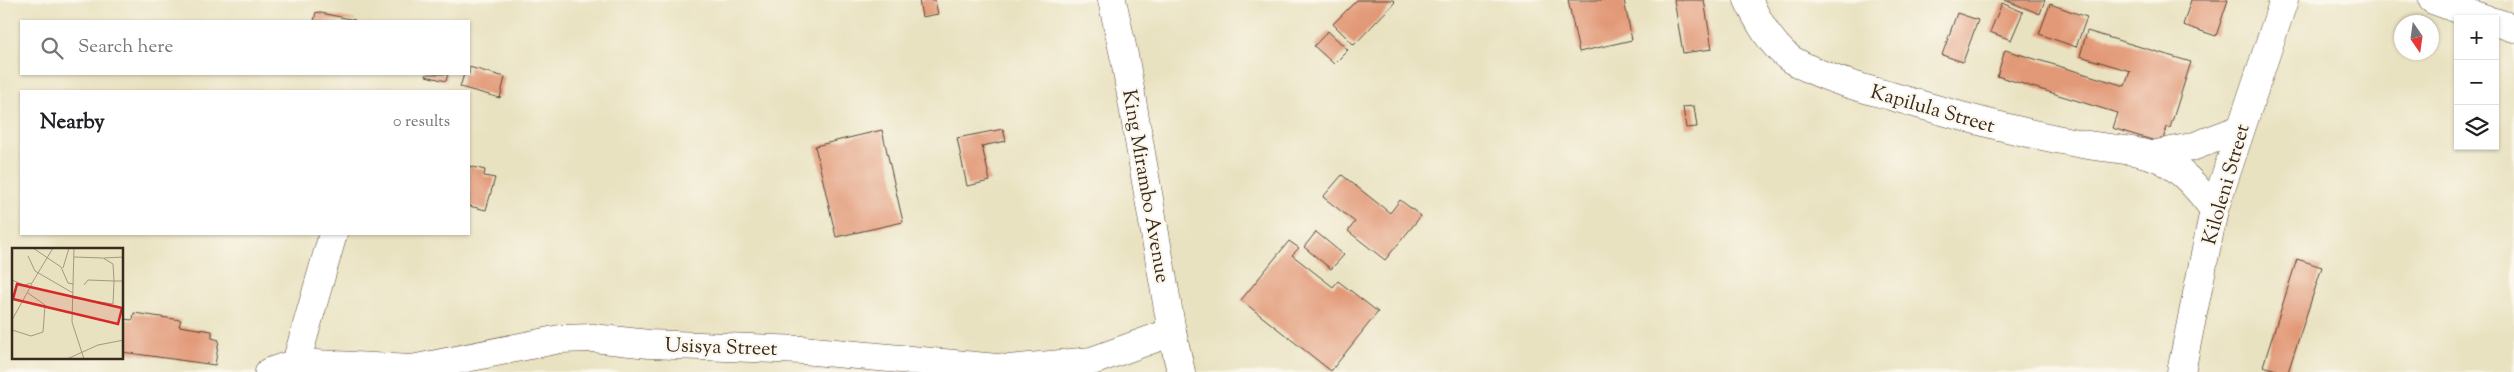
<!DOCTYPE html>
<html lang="en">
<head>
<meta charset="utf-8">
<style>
	:root { --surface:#fff; --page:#f2f2f2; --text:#202124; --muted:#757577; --line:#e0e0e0 }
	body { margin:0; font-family:"Sorts Mill Goudy",serif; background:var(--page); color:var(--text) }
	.controls { position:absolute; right:15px; top:15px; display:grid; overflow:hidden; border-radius:0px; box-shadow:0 1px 4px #0004 }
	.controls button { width:45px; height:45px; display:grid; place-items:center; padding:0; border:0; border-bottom:1px solid var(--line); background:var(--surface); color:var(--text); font:25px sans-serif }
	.compass { position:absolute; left:2394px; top:15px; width:45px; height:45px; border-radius:50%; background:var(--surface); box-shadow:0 1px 4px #0004; rotate:167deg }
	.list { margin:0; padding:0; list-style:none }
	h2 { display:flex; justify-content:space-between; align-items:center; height:65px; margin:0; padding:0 20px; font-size:21px }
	h2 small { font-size:16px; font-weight:400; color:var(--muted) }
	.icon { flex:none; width:28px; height:28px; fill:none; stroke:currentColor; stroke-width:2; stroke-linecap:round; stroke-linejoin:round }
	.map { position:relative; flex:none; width:2514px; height:372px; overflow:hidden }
	.search { position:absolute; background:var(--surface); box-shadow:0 1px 4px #0004; left:20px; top:20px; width:450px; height:55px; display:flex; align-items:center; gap:12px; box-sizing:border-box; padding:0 18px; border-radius:0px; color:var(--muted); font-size:19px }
	.panel { position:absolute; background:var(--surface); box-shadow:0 1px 4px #0004; left:20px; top:90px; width:450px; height:145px; border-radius:0px }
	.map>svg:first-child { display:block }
	.building { fill:#e29977 }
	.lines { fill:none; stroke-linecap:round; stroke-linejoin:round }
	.minor-casing { stroke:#554636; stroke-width:29 }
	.major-casing { stroke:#554636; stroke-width:29 }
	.minor { stroke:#fff; stroke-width:28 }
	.major { stroke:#fff; stroke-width:28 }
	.labels { text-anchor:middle; stroke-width:4.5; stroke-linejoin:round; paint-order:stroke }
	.street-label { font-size:20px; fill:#3b2a1e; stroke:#fbf7ec }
	.inset-road { fill:none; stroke:#a39880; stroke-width:1 }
	.view { fill:#d62828; fill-opacity:0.15; stroke:#d62828; stroke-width:2.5 }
	.inset-edge { fill:none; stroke:#3b2a1e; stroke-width:2.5 }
</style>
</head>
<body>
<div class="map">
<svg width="2514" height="372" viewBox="0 0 2514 372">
	<rect width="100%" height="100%" fill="#fbf7ec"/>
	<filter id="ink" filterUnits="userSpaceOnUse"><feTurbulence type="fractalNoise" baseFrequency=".02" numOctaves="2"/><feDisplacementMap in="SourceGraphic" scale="10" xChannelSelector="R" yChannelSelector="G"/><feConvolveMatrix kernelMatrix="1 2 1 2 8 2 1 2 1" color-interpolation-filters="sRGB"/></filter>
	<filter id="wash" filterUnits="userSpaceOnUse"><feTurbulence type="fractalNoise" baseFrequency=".0096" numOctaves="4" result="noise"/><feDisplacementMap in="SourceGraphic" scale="20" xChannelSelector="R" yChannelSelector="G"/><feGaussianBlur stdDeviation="1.12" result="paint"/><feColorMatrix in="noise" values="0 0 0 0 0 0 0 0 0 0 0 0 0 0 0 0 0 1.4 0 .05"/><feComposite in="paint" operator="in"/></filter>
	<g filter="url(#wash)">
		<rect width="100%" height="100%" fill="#e9e2c1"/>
		<g id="blocks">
			<g class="building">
				<polygon points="919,0 935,0 938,14 922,17"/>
				<polygon points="1357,0 1393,0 1395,2 1354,45 1333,24"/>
				<polygon points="1568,0 1624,0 1632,40 1579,52"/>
				<polygon points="1674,0 1704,0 1712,49 1683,53"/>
				<polygon points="2005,0 2045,0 2040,14"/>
				<polygon points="2191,0 2228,0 2216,36 2183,25"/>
				<polygon points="2002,3 2023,12 2011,40 1990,32"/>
				<polygon points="2050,4 2087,17 2076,47 2039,34"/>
				<polygon points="316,12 355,20 355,21 314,21"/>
				<polygon points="1957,13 1978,20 1963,62 1942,55"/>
				<polygon points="1328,31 1348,50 1334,64 1314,46"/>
				<polygon points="2087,31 2191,62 2170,128 2167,127 2162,143 2112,128 2117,113 1997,76 2005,50 2125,86 2130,71 2080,56"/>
				<polygon points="469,67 505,77 500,98 460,87 464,74 469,74"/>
				<polygon points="427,74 448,74 446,81 426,76"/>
				<polygon points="1694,106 1697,127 1686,128 1683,107"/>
				<polygon points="1003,129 1006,141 982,146 990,181 967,186 957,138"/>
				<polygon points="882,130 903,222 836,237 815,146"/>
				<polygon points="469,166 485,170 484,176 495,178 486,210 469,206"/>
				<polygon points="1342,175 1390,213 1400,200 1421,216 1385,260 1348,231 1355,222 1323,197"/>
				<polygon points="1316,232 1344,255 1331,269 1304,247"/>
				<polygon points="1289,241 1299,248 1292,255 1333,287 1338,281 1378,312 1331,371 1241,300"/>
				<polygon points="2297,259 2322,267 2288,372 2283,372 2263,366"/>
				<polygon points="134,313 181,320 179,326 212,331 212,338 219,340 215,365 122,352 122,319 133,320"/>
			</g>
		</g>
	</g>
	<g filter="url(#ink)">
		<use href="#blocks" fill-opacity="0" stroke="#554636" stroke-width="1"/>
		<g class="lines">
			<g class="minor-casing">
				<g id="minor">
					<path d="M 1748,0 C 1758,21 1772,47 1792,60 C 1823,78 1858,87 1891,96 C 1954,115 2017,132 2082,144 C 2107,149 2145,149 2166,162 C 2185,173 2201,192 2214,210"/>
					<polyline points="2433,0 2486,19"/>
					<polyline points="2495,22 2514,28"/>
					<polyline points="2152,155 2192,147 2240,129"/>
					<polyline points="296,363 333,234"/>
					<polyline points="269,372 296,363 412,369 560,339 593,338 649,344 803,350 1008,369 1092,361 1172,332"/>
					<polyline points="2181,372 2214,210 2284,0"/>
				</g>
			</g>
			<g class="major-casing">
				<polyline id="major" points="1112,0 1125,60 1172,332 1181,372"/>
			</g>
			<use href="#minor" class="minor"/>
			<use href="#major" class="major"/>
		</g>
	</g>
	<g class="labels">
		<g class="street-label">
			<text transform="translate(1933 108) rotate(16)" y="7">Kapilula Street</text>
			<text transform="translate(2225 184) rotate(-74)" y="7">Kiloleni Street</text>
			<text transform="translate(1147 186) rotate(80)" y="7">King Mirambo Avenue</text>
			<text transform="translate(721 346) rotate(2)" y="7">Usisya Street</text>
		</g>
	</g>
	<g transform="translate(12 248)">
		<rect width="111" height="111" fill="#e9e2c1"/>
		<path class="inset-road" d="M 21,0 L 49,19 L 56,35 L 61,36M 62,0 L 60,74 L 72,111M 16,8 L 23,23 L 61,45M 62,9 L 91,10 L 101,16 L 102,33 L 112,33M 92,10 L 112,9M 51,20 L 57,0M 0,32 L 12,37 L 20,35 L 41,0M 61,50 L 101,56 L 102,33 L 76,32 L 72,37M 0,72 L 20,36M 0,82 L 19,88 L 31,84 L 33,57 L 16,45M 55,111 L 86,97 L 112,92"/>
		<path class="view" d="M 5,36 L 110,60 L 106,76 L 1,51 Z"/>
		<rect width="111" height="111" class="inset-edge"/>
	</g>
</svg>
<div class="controls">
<button>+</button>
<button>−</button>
<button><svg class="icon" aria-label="layers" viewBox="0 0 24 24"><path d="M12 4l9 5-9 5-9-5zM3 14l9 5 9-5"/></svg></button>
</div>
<svg class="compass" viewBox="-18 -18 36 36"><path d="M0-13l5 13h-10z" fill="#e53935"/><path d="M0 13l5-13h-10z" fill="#757577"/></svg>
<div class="search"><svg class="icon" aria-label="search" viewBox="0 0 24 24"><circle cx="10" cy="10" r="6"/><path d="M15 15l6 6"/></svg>Search here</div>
<section class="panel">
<h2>Nearby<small>0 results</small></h2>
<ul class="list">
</ul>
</section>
</div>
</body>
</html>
